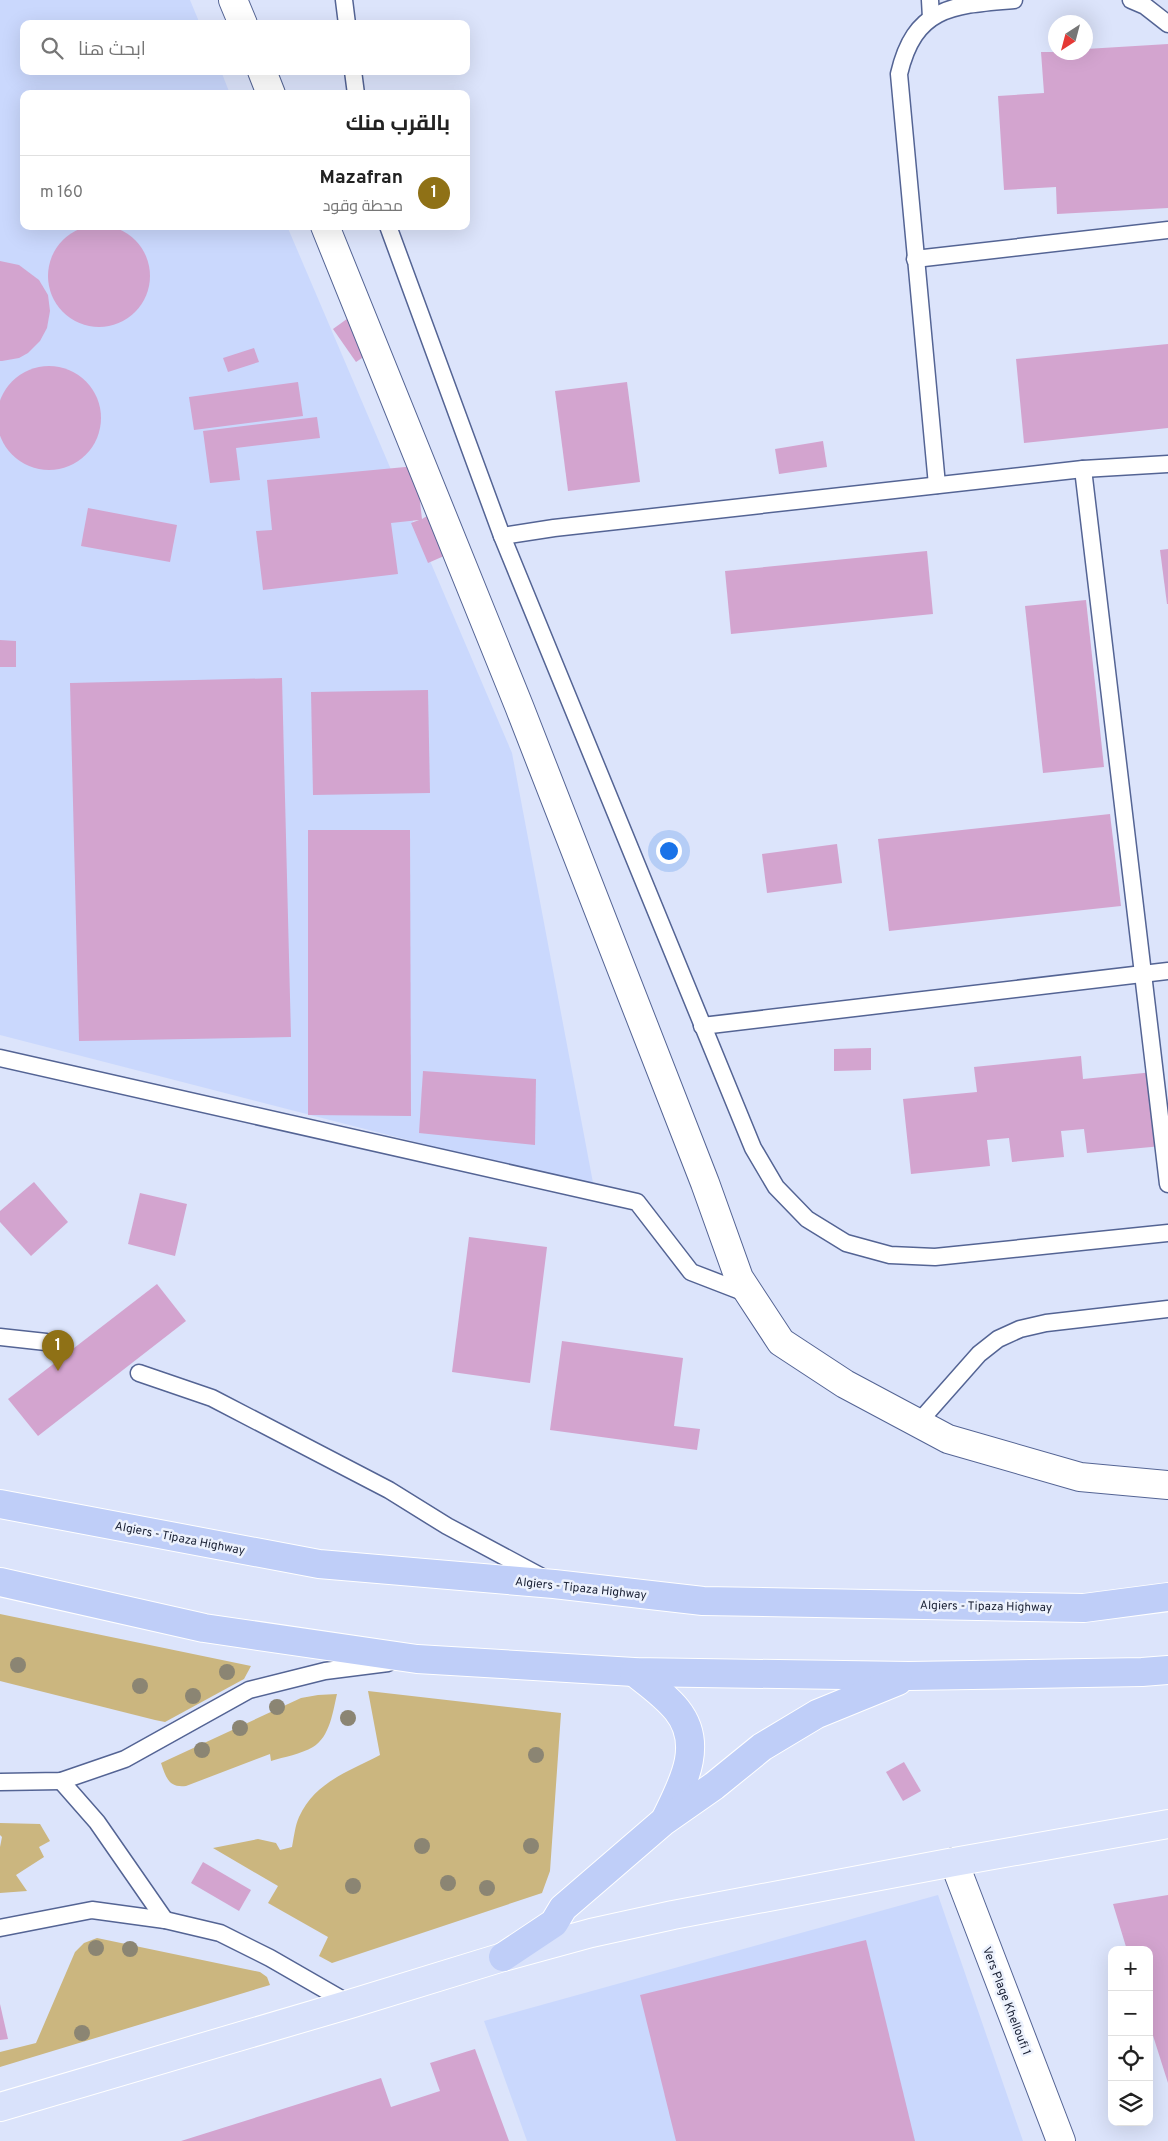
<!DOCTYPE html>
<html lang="ar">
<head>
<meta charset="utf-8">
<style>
	:root { --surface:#fff; --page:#f2f2f2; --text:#222; --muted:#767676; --line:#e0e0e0; --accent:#8f7116 }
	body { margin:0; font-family:Overpass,Cairo,sans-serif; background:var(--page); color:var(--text); direction:rtl }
	.controls { position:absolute; right:15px; bottom:15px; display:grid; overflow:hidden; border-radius:10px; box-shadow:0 5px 20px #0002 }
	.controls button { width:45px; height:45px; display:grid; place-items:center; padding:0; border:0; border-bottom:1px solid var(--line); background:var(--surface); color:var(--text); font:25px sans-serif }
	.compass { position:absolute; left:1048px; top:15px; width:45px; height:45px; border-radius:50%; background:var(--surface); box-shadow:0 5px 20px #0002; rotate:216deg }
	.you { position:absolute; left:668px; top:850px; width:18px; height:18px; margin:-12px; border:4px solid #fff; border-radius:50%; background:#1a73e8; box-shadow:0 0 0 8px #1a73e833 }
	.badge { display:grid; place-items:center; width:32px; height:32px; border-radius:50%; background:var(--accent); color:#fff; font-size:16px; font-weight:700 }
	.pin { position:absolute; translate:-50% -41px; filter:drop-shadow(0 1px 2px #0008) }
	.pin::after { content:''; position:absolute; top:26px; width:18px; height:15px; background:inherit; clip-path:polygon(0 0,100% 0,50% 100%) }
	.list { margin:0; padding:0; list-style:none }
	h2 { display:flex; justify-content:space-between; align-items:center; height:65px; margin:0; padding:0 20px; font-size:21px }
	h2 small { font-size:16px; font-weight:400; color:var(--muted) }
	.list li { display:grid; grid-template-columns:32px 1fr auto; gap:15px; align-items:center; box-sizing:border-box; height:75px; padding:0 20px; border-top:1px solid var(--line) }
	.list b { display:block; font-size:19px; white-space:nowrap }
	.list p { margin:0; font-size:16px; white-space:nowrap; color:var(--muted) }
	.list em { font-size:16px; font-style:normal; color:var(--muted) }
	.icon { flex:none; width:28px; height:28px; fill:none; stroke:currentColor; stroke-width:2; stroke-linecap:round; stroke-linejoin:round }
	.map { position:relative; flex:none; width:1168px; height:2141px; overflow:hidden; direction:ltr }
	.search { position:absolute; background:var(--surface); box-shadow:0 5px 20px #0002; left:20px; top:20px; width:450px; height:55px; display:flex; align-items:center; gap:12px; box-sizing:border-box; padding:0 18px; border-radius:10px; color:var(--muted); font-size:19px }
	.panel { position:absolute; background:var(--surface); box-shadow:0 5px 20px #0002; left:20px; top:90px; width:450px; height:140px; border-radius:10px; direction:rtl }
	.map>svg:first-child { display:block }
	.built { fill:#cad8fd }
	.green { fill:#cbb67f }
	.building { fill:#d3a4cf }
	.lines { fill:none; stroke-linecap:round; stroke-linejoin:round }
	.lane-casing { stroke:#546494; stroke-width:19 }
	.street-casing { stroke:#546494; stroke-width:30 }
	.primary-casing { stroke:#fff; stroke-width:30 }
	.highway-casing { stroke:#fff; stroke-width:30 }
	.lane { stroke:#fff; stroke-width:16 }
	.street { stroke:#fff; stroke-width:28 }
	.primary { stroke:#d9e2fb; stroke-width:28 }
	.highway { stroke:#bfcef8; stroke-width:28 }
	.tree { fill:#8b8573 }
	.labels { text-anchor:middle; stroke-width:5; stroke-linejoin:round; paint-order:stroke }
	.street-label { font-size:12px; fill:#181f33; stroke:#edf2fd }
</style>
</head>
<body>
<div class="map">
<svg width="1168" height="2141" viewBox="0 0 1168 2141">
	<rect width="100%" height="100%" fill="#dce4fb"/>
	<g class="built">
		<polygon points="0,0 190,0 200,24 24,24 24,71 221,71 230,94 24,94 24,226 287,226 512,753 594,1188 0,1035"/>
		<polygon points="938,1895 1023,2141 527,2141 484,2021"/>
	</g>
	<g class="green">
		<polygon points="0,1614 251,1666 244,1679 165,1722 155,1720 0,1681"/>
		<path d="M 368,1691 L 561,1713 L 550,1871 L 542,1893 L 332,1963 L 319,1956 L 328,1937 L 268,1903 L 278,1886 L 213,1848 L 258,1839 L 276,1843 L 280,1850 L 292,1847 C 294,1837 295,1826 299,1817 C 315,1782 348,1772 380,1755 Z"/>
		<path d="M 337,1694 C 333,1711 330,1737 313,1747 C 301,1754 284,1757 271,1761 L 270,1754 L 186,1786 C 169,1788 166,1778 161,1763 L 301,1698 L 318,1695 Z"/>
		<polygon points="0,1823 40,1824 50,1841 39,1847 44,1857 16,1875 27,1891 0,1893 0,1847 2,1837 0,1835"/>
		<polygon points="97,1938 260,1972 267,1977 270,1985 0,2067 0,2052 36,2043 75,1952 84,1943"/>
	</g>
	<g class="building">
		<polygon points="1168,44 1168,208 1057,214 1056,187 1004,190 998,96 1044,93 1041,52 1086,52 1086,49"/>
		<circle cx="99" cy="276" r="51"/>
		<polygon points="0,261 19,265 39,280 48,295 50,311 47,328 40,341 28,353 19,358 2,361 0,361"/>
		<polygon points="351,316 374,350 356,362 333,329"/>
		<polygon points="1168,344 1168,428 1024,443 1016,359"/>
		<polygon points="254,348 259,362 228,372 223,358"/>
		<circle cx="49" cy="418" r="52"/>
		<polygon points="298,382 303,416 194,430 189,397"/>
		<polygon points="627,382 640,482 568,491 555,391"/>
		<polygon points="317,417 320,438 236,448 240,480 210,483 203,431"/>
		<polygon points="823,441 827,467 779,474 775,449"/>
		<polygon points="416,466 422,519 427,516 444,556 428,563 411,523 419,520 391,523 398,574 263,590 256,531 272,530 267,480"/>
		<polygon points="88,508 177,525 170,562 81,546"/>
		<polygon points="1168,549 1168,604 1167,604 1160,550"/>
		<polygon points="927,551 933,614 731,634 725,571"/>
		<polygon points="1086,600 1104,767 1043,773 1025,606"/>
		<polygon points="0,640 16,641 16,667 0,667"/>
		<polygon points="282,678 291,1037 79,1041 70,683"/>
		<polygon points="428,690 430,793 313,795 311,692"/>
		<polygon points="1110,814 1121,906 889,931 878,839"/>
		<polygon points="308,830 410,830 411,1116 308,1115"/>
		<polygon points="837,844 842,883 767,893 762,854"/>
		<polygon points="871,1048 871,1070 834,1071 834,1049"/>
		<polygon points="1081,1056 1083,1079 1154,1072 1162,1146 1087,1153 1084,1129 1061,1131 1064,1157 1012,1162 1009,1138 987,1140 990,1166 911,1174 903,1099 977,1092 974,1067"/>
		<polygon points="423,1071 536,1079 535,1145 419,1133"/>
		<polygon points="34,1182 68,1222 31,1256 0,1222 0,1211"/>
		<polygon points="140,1193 187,1204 175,1256 128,1244"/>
		<polygon points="469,1237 547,1247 530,1383 452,1372"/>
		<polygon points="157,1284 186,1321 38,1436 8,1399"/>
		<polygon points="562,1341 683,1358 674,1426 700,1429 697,1450 550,1430"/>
		<polygon points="904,1762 921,1791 903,1801 886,1772"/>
		<polygon points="203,1862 251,1890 239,1911 191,1883"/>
		<polygon points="1168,1895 1168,2083 1149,2023 1149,1950 1127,1950 1113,1904"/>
		<polygon points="866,1940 915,2141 676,2141 640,1995"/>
		<polygon points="0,2004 8,2039 0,2040"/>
		<polygon points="475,2049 509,2141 181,2141 381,2078 391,2107 440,2091 430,2063"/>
	</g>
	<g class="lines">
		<g class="lane-casing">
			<g id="lane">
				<polyline points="344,0 347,24"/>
				<polyline points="930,0 931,18"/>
				<polyline points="1131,0 1145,6 1168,24"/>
				<polyline points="353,71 356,94"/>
				<polyline points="388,226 502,536 753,1148 776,1187 807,1219 846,1243 890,1255 935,1257 1168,1233"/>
				<polyline points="915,259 1168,230"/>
				<polyline points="1083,469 1168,1184"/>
				<path d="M 937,485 L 899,74 C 915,6 953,5 1014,0"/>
				<polyline points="502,536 554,528 1083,469 1168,464"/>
				<polyline points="702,1026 1168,971"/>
				<polyline points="0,1058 637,1202 691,1272 748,1294"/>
				<polyline points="0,1337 46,1342"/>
				<polyline points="139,1373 212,1398 389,1490 447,1526 544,1578"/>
				<polyline points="918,1423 979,1354 998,1339 1020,1329 1046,1323 1168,1309"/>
				<polyline points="61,1781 97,1822 165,1920"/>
				<polyline points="0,1782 61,1781 125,1759 249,1690 325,1671 388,1663"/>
				<polyline points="0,1928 92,1910 165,1920 220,1933 270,1958 350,2004"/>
			</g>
		</g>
		<g class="street-casing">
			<g id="street">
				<polyline points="233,0 243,24"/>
				<polyline points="262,71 271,94"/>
				<polyline points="325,226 519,706 705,1183 739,1278 781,1342 845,1384 948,1439 1080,1477 1168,1485"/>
				<polyline points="954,1862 1061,2141"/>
			</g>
		</g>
		<g class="primary-casing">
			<polyline id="primary" points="0,2107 350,2004 503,1957 591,1933 673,1915 954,1862 1168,1824"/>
		</g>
		<g class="highway-casing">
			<g id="highway">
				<polyline points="0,1504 319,1564 554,1584 703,1601 1084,1608 1168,1597"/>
				<polyline points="0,1582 204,1628 417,1659 634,1672 909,1676 1142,1672 1168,1670"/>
				<path d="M 634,1672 C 649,1684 665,1695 677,1710 C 705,1745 682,1785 666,1818"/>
				<polyline points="503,1957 554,1923 563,1908 664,1821 714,1786 762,1747 817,1714 898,1681"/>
			</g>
		</g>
		<use href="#lane" class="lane"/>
		<use href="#street" class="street"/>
		<use href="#primary" class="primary"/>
		<use href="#highway" class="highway"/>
	</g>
	<g class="tree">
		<circle cx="18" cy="1665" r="8"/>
		<circle cx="227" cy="1672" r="8"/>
		<circle cx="140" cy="1686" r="8"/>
		<circle cx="193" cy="1696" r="8"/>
		<circle cx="277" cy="1707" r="8"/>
		<circle cx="348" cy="1718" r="8"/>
		<circle cx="240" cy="1728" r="8"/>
		<circle cx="202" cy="1750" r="8"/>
		<circle cx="536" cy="1755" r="8"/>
		<circle cx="422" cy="1846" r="8"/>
		<circle cx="531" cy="1846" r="8"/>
		<circle cx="448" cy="1883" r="8"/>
		<circle cx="353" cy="1886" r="8"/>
		<circle cx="487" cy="1888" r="8"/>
		<circle cx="96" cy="1948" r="8"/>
		<circle cx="130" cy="1949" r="8"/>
		<circle cx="82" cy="2033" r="8"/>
	</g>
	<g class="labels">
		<g class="street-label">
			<text transform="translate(180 1538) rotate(11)" y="4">Algiers - Tipaza Highway</text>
			<text transform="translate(581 1588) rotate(6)" y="4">Algiers - Tipaza Highway</text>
			<text transform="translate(986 1606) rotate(1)" y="4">Algiers - Tipaza Highway</text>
			<text transform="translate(1007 2001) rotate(69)" y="4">Vers Plage Khelloufi 1</text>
		</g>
	</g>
</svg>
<div class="controls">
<button>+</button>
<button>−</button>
<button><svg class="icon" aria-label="locate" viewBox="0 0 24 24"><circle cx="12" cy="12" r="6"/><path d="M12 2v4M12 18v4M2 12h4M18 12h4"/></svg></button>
<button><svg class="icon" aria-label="layers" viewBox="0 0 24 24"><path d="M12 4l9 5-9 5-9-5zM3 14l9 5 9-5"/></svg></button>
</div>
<svg class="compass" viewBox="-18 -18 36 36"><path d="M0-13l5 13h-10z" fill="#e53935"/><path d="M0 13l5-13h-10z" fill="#767676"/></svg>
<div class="you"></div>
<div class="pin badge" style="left:58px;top:1371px">1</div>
<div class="search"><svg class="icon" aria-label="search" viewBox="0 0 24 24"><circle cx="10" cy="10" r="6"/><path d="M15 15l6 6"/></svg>ابحث هنا</div>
<section class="panel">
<h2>بالقرب منك<small></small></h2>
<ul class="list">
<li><span class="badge">1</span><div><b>Mazafran</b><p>محطة وقود</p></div><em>160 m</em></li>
</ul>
</section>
</div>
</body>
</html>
